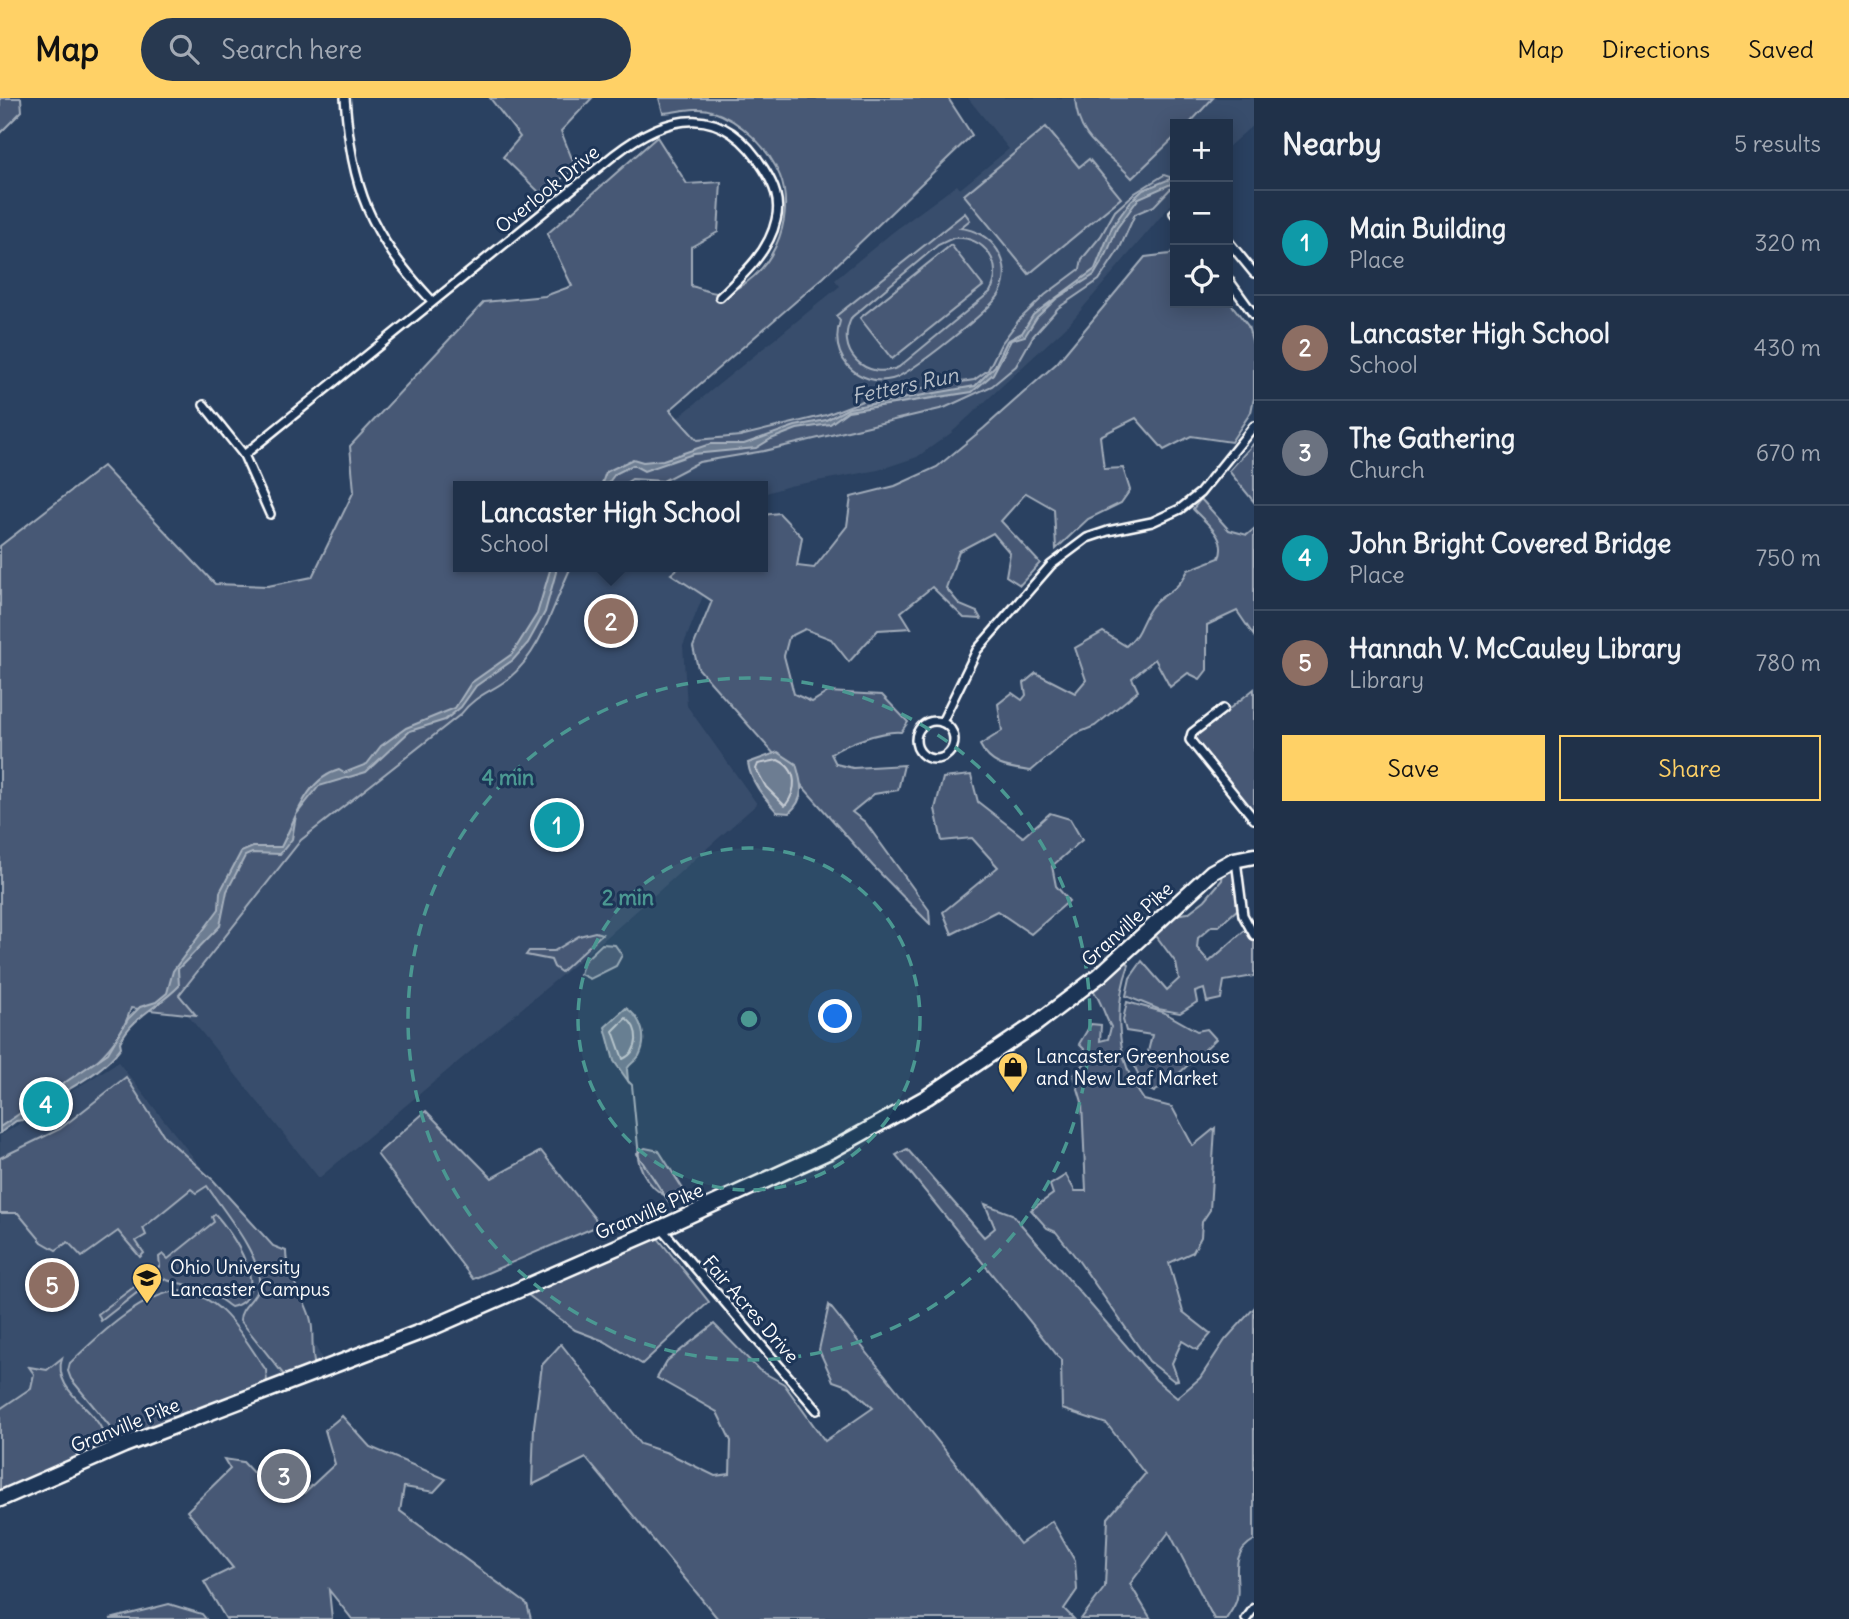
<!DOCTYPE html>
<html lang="en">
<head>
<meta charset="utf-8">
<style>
	:root { --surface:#203149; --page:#283950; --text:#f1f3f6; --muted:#a2a9b4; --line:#3d4c61; --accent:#ffd166 }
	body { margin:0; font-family:Delius,sans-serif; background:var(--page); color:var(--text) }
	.controls { position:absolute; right:21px; top:21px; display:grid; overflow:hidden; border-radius:0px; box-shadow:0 4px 18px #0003 }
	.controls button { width:63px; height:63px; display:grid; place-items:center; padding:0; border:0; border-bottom:2px solid var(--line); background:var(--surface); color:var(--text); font:35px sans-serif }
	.you { position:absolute; left:836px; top:919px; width:24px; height:24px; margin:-18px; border:5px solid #fff; border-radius:50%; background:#1a73e8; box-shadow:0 0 0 10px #1a73e833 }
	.badge { display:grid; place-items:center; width:46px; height:46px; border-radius:50%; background:var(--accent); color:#fff; font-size:23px; font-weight:700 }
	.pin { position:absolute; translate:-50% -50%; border:4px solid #fff; box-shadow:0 2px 7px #0006 }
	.popup { position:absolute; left:453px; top:383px; width:315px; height:91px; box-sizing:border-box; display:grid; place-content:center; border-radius:0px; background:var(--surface); filter:drop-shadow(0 2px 5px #0005); font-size:23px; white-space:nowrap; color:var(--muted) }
	.popup b { font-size:26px; color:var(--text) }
	.popup::after { content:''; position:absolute; left:50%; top:100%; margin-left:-14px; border:14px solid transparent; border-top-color:var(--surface) }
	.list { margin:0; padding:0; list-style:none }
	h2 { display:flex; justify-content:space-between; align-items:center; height:91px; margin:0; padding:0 28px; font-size:30px }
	h2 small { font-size:23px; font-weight:400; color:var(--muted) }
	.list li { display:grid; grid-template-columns:46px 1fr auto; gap:21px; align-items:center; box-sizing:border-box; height:105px; padding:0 28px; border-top:2px solid var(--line) }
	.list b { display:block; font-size:26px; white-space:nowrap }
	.list p { margin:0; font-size:23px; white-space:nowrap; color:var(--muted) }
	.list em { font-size:23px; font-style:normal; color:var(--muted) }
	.actions { display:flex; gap:14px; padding:21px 28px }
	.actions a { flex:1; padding:16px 0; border:2px solid var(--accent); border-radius:0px; text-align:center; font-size:24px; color:var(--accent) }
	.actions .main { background:var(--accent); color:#111 }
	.icon { flex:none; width:38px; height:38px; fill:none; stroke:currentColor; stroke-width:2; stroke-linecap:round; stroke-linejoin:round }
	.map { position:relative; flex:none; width:1254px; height:1521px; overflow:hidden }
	header { display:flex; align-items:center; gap:42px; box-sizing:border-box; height:98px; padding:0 35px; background:var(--accent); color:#111 }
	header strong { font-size:33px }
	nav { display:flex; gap:38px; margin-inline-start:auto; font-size:24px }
	.search { width:490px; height:63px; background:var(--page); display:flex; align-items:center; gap:18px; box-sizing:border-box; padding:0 24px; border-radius:38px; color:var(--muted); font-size:26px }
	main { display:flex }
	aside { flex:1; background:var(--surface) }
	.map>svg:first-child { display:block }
	.built { fill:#394e6c }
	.green { fill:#465975; stroke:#a2acba; stroke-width:2; fill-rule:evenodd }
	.water { fill:#6d7d92; stroke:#a7b1be; stroke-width:2 }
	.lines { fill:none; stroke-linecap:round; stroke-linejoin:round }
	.shore { stroke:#c5cbd3; stroke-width:2 }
	.stream { stroke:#a7b1be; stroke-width:2 }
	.street-casing { stroke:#fff; stroke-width:12 }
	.highway-casing { stroke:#fff; stroke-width:19 }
	.street { stroke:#1d3557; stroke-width:7 }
	.highway { stroke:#1d3557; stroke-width:14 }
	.ring { fill:none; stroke:#4b9892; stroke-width:3.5; stroke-dasharray:12 9 }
	.labels { text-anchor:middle; stroke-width:6; stroke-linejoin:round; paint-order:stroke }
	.street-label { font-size:19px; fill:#fff; stroke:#1d3557 }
	.poi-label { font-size:19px; fill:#fff; stroke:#1d3557; text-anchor:start }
	.water-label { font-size:21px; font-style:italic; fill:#b6bec8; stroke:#1d3557 }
	.centre { fill:#4b9892; stroke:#1d3557; stroke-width:3.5 }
	.ring-label { font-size:21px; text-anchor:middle; font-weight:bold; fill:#4b9892; stroke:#1d3557; stroke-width:6; stroke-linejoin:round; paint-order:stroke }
</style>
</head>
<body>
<header>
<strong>Map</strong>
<div class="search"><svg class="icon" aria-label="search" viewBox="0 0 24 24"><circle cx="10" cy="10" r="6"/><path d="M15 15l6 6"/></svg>Search here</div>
<nav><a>Map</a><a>Directions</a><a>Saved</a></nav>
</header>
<main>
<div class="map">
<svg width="1254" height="1521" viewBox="0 0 1254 1521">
	<rect width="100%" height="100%" fill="#2a4161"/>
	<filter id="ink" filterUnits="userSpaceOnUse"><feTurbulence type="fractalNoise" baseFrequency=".0143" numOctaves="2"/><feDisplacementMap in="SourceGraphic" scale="14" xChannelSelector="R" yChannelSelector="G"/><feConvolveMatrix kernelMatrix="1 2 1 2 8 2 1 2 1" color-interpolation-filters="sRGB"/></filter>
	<g filter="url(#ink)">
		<g class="built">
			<polygon points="968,0 1254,0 1254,26 1228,49 1228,26 1175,26 1175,102 1069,226 951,335 917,359 878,372 789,388 763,396 763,388 594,388 840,188 835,182 893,134 957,87 960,91 1009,51"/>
			<polygon points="553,469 720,469 703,498 683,548 687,608 757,706 607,839 319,1080 170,895 285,750"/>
			<polygon points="118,964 264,1149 324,1265 77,1358 0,1393 0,1038"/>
		</g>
		<g class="green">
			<polygon points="0,0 21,0 22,13 0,35"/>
			<polygon points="490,0 592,0 561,33 576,71 540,95 503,59 520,39"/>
			<path d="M 659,0 L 948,0 L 972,37 L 824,179 L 670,312 L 697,342 L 740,338 L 826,317 L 878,297 L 974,282 L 988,272 L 1001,246 L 1019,222 L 1045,197 L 1080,171 L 1082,161 L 1101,138 L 1115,113 L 1135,95 L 1164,77 L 1170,79 L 1174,87 L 1154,108 L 1135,116 L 1120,150 L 1099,182 L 1058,210 L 1033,238 L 1016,268 L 992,288 L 944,310 L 764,353 L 699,364 L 663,383 L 632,381 L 621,388 L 459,388 L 459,469 L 571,469 C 553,507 542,553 508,581 C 491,594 474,598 461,616 L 301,742 L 179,897 L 196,917 L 131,910 C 118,953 83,978 44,996 L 40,989 L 33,992 L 38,1002 L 28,1013 L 0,1029 L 0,448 L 103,368 L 215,486 L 268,488 L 312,479 L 354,393 L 350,348 L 484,204 L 545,198 L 572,188 L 547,136 L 657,39 L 687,86 L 721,84 L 718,134 L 691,149 L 691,188 C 700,190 714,197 723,195 C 770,184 797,121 780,78 C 769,50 740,22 711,13 C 699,8 677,14 663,15 Z"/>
			<path d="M 1075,0 L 1213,0 L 1189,26 L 1175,26 L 1175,39 L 1132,80 C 1106,52 1078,45 1075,0 Z"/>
			<polygon points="1046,29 1079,69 1089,61 1121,100 1029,176 964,97"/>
			<path d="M 965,115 L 970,122 L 960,130 C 992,133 1015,165 1000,195 C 992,211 909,277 892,281 C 876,285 859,280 848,268 C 837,255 835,239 840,223 L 836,218 ZM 953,140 C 985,137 1005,167 990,194 L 899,269 C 865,284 834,252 852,219 L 938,147 Z"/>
			<polygon points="951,147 983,188 892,261 860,220"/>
			<path d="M 1175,151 L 1175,205 L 1228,205 L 1228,202 L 1248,228 L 1254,250 L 1254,300 L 1251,314 L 1231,344 L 1191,338 L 1164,352 L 1136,320 L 1100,338 L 1104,371 L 1123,370 L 1130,392 L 1121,405 L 1088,421 L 1056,451 L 1054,411 L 1026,395 L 1001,423 L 1040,465 L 1020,487 L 1006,478 L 1010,455 L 993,435 L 959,453 L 946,490 L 960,507 L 977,514 L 981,521 L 964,520 L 932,489 L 901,514 L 911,530 L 878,532 L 849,564 L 831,541 L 805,531 L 789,539 L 784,558 L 794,596 L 812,604 L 828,594 L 882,597 L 908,624 L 901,634 C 884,632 844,646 831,656 L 836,666 L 853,670 L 904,667 L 898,692 L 874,696 L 852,714 L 865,724 L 929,812 L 930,826 L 873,768 L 698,570 L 693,549 L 712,503 L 671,476 L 680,469 L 763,469 L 763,417 L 779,415 L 802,439 L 797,468 L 814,470 L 847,428 L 851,399 L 895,388 L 937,369 L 984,330 L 1057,265 L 1145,159 L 1170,156 Z"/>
			<polygon points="1254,345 1254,404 1229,373"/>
			<path d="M 1201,401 L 1229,432 L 1247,437 L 1254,431 L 1254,538 L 1237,513 L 1207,527 L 1207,572 L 1200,581 L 1188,575 L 1170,589 L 1155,561 L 1132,580 L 1138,593 L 1095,628 L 1073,637 L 1031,673 C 1009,670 991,669 980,647 L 1002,633 L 998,606 L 1012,595 L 1022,602 L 1026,597 L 1024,585 L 1036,575 L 1075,595 L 1086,582 L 1075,550 L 1103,534 L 1126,548 C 1142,534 1139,527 1150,511 C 1160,495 1176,497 1188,472 L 1219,460 C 1228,440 1206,425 1193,411 Z"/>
			<polygon points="1254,591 1254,716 1193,640"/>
			<polygon points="971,677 978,704 1023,739 1050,715 1070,721 1082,742 1052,768 1056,788 1069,803 1031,836 997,813 952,836 943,814 998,769 972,740 942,743 935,711 943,680"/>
			<polygon points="1235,770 1239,810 1219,828 1212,828 1198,840 1197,850 1209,864 1245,832 1254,844 1254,878 1224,883 1221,901 1207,904 1204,891 1195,894 1197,904 1180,915 1158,911 1126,898 1130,880 1142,863 1167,892 1179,881 1176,865 1154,835 1174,817 1188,815 1205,802 1222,782 1223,773"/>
			<polygon points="595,834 602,836 561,874 554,869 551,862 526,857 529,853 554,853 579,838"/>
			<polygon points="602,846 615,847 622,857 616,868 590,881 580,876 584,863"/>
			<path d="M 1126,862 L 1129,867 C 1113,909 1116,964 1144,1002 L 1172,1009 L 1193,1048 L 1215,1030 L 1210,1112 L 1202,1124 L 1201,1139 L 1193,1154 L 1169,1165 L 1183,1214 L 1211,1236 L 1197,1252 L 1182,1243 L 1172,1265 L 1178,1282 L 1174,1283 L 1149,1263 L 1078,1162 L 1056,1134 L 1047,1130 L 1031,1112 L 1053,1096 L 1050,1087 L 1066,1077 L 1075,1093 L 1086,1093 L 1082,1004 L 1074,977 L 1086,964 L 1085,952 L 1079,946 L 1091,926 L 1101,927 L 1100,943 L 1108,941 L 1111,929 C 1103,915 1102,903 1092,891 Z"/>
			<polygon points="1127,904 1163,914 1197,933 1207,931 1216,941 1173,981 1154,994 1142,987 1131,958 1147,958 1152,937 1126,933 1123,922"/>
			<path d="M 126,979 L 165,1039 L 213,1082 L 273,1148 L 286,1153 C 286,1178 303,1195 310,1219 C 315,1235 310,1252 315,1268 L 284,1277 L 240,1222 C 240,1208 258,1201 259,1184 C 261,1157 222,1111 207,1088 L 196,1095 L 191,1091 L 143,1130 L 146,1137 L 136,1143 L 144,1155 L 140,1159 L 118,1133 L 82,1159 L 68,1144 L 56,1152 L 42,1144 L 18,1115 L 0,1115 L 0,1060 L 60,1031 Z"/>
			<polygon points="426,1013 492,1080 541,1053 600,1127 473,1181 377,1056"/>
			<path d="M 645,1050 L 659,1053 L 690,1102 C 662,1106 641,1082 637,1055 Z"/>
			<path d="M 907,1051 L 984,1139 L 995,1130 L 985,1106 L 1012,1116 L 1156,1282 L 1177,1300 L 1200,1280 L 1225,1242 L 1254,1210 L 1254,1442 C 1227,1457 1241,1482 1237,1500 C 1236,1507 1230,1515 1226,1521 L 1214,1521 L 1169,1434 L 1130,1486 L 1151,1521 L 1081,1521 L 1105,1489 L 1108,1420 L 1145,1376 L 1107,1326 L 1062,1311 L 1061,1262 L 896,1057 Z"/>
			<path d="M 215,1116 C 231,1133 276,1198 231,1209 C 222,1203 213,1195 203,1191 C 184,1184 169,1187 152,1174 L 160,1168 L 159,1159 L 163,1156 L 168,1161 L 214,1124 L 212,1119 Z"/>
			<polygon points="657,1139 709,1204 642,1266 604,1243 575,1232 528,1197"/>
			<polygon points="150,1177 161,1185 138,1194 101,1223 98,1216"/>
			<path d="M 179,1193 C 223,1196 243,1240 266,1272 L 267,1284 L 262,1289 L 126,1340 L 118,1338 L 71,1281 L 68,1273 L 70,1265 C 96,1240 142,1195 179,1193 Z"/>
			<polygon points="829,1207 1020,1446 1052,1423 1075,1463 1077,1492 1064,1511 1074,1521 718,1521 586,1360 532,1387 534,1328 542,1267 561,1246 640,1346 668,1355 715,1378 730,1376 731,1343 717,1314 657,1280 667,1263 714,1226 759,1272 784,1286 825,1343 873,1310 850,1289 833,1283 819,1252"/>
			<path d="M 62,1260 C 51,1297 105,1312 105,1345 L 102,1351 L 0,1395 L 0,1311 L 31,1290 L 34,1276 L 29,1269 L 47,1272 Z"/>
			<polygon points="342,1318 370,1349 446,1381 434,1394 404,1389 400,1413 527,1506 531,1521 352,1521 329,1492 332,1521 226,1521 204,1484 233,1470 187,1413 230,1371 224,1361 243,1364 273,1396 304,1395 335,1366 325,1332"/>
			<polygon points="169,1506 202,1516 206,1521 110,1521"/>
		</g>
		<g class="water">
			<polygon points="1175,75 1171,86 1139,100 1117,130 1107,155 1094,177 1056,201 1037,219 1025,238 1011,242 993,276 972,294 848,313 830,326 797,331 771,341 756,350 693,356 644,373 633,367 615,376 606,388 601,388 606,374 633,361 643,364 663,362 710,346 744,346 795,328 826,322 849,310 975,288 995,268 1007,243 1022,235 1033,217 1095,171 1112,129 1131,103 1143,92 1170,81"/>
			<path d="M 551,469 L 556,469 L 556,474 L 545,514 L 528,545 L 513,562 L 476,588 L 461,609 L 445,622 L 410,633 L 366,674 L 319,688 L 296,717 L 292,741 L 280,756 L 252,755 L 245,758 L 227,793 L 220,828 L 178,871 L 179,888 C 160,908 132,919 120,944 L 121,949 C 97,983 53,995 23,1022 L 16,1023 L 0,1035 L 0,1029 L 108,955 L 128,921 L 140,909 L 156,904 L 167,895 L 173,873 L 219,811 L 220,794 L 241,754 L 253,749 L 281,749 C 295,723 305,681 339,672 L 344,675 L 367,666 L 381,648 L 406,630 L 455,610 L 471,585 L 512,556 L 537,516 Z"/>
			<path d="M 778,654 L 796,666 C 802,686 806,700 789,715 L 777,714 C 764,699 751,685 748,665 Z"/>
			<path d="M 626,910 C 642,920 648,941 639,958 C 635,964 630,965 627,971 L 628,983 L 614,963 L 605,929 Z"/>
		</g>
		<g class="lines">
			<g class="shore">
				<path d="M 778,662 C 799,672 797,693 785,708 L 766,689 L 756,671 L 758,666 Z"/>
				<path d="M 626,920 C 640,931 640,953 623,961 L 613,933 Z"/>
			</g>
			<polyline class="stream" points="628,983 632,987 639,1059 669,1104"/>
			<g class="street-casing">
				<g id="street">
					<path d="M 345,0 C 352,92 369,135 432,203"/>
					<polyline points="1174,115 1175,116"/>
					<polyline points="1228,143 1254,175"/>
					<polyline points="1228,181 1254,217"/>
					<polyline points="204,307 244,357 270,416"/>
					<path d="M 244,357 L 614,57 C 669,14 723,4 764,71 C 774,87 781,103 776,122 C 769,154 743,177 720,199"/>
					<polyline points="1223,611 1192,635 1190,642 1254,721"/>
					<circle cx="935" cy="642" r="19"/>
					<polyline points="942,624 977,552 1051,467 1087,440 1108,433 1152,424 1180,411 1200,395 1254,328"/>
					<polyline points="1236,762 1243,817 1254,837"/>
					<polyline points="661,1130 817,1312"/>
					<polyline points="1246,1521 1254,1510"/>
				</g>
			</g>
			<g class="highway-casing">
				<polyline id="highway" points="0,1401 124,1347 431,1230 661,1130 832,1052 927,999 1037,925 1100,877 1212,774 1234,762 1254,758"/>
			</g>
			<use href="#street" class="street"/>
			<use href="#highway" class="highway"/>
		</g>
	</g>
	<circle cx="749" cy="921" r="171" fill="#4b9892" fill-opacity=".12"/>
	<g class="ring">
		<circle cx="749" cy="921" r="171"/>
		<circle cx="749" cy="921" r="341"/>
	</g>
	<defs>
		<g id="shop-pin" transform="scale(1.575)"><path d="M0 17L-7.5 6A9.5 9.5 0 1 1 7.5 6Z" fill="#ffd166" stroke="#1d3557"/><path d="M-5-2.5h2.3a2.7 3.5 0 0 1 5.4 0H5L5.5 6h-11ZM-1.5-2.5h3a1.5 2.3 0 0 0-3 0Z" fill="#111"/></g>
		<g id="university-pin" transform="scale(1.575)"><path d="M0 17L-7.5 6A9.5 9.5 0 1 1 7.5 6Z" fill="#ffd166" stroke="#1d3557"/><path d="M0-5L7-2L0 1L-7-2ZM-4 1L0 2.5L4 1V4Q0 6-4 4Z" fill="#111"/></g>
	</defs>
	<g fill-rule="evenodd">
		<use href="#shop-pin" x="1013" y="969"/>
		<use href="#university-pin" x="147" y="1180"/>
	</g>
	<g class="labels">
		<g class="street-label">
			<text transform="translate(547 91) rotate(-39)" y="7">Overlook Drive</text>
			<text transform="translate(1127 826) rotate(-42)" y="7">Granville Pike</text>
			<text transform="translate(649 1113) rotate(-23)" y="7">Granville Pike</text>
			<text transform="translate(751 1211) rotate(49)" y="7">Fair Acres Drive</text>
			<text transform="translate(125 1327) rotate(-22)" y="7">Granville Pike</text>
		</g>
		<g class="poi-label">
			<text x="1036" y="965">Lancaster Greenhouse<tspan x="1036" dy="22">and New Leaf Market</tspan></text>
			<text x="170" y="1176">Ohio University<tspan x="170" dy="22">Lancaster Campus</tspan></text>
		</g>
		<g class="water-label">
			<text transform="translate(905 288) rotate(-12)" y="7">Fetters Run</text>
		</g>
	</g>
	<circle cx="749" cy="921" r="10" class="centre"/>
	<g class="ring-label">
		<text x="508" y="687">4 min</text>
		<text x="628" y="807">2 min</text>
	</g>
</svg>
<div class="controls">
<button>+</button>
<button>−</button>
<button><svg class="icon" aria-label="locate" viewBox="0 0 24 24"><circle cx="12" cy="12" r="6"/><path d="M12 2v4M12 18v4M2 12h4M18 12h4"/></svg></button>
</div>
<div class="you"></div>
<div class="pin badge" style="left:557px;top:727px;background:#0f9aa8">1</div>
<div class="pin badge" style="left:611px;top:523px;background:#8d6e63">2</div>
<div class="popup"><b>Lancaster High School</b>School</div>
<div class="pin badge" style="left:284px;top:1378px;background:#6b7280">3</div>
<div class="pin badge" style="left:46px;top:1006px;background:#0f9aa8">4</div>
<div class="pin badge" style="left:52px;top:1187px;background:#8d6e63">5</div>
</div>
<aside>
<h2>Nearby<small>5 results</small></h2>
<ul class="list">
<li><span class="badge" style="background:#0f9aa8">1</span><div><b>Main Building</b><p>Place</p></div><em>320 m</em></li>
<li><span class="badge" style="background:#8d6e63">2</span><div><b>Lancaster High School</b><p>School</p></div><em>430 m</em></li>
<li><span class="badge" style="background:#6b7280">3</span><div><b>The Gathering</b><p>Church</p></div><em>670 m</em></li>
<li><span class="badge" style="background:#0f9aa8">4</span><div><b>John Bright Covered Bridge</b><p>Place</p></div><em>750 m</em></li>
<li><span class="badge" style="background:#8d6e63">5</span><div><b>Hannah V. McCauley Library</b><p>Library</p></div><em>780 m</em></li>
</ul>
<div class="actions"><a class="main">Save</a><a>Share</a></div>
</aside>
</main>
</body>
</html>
